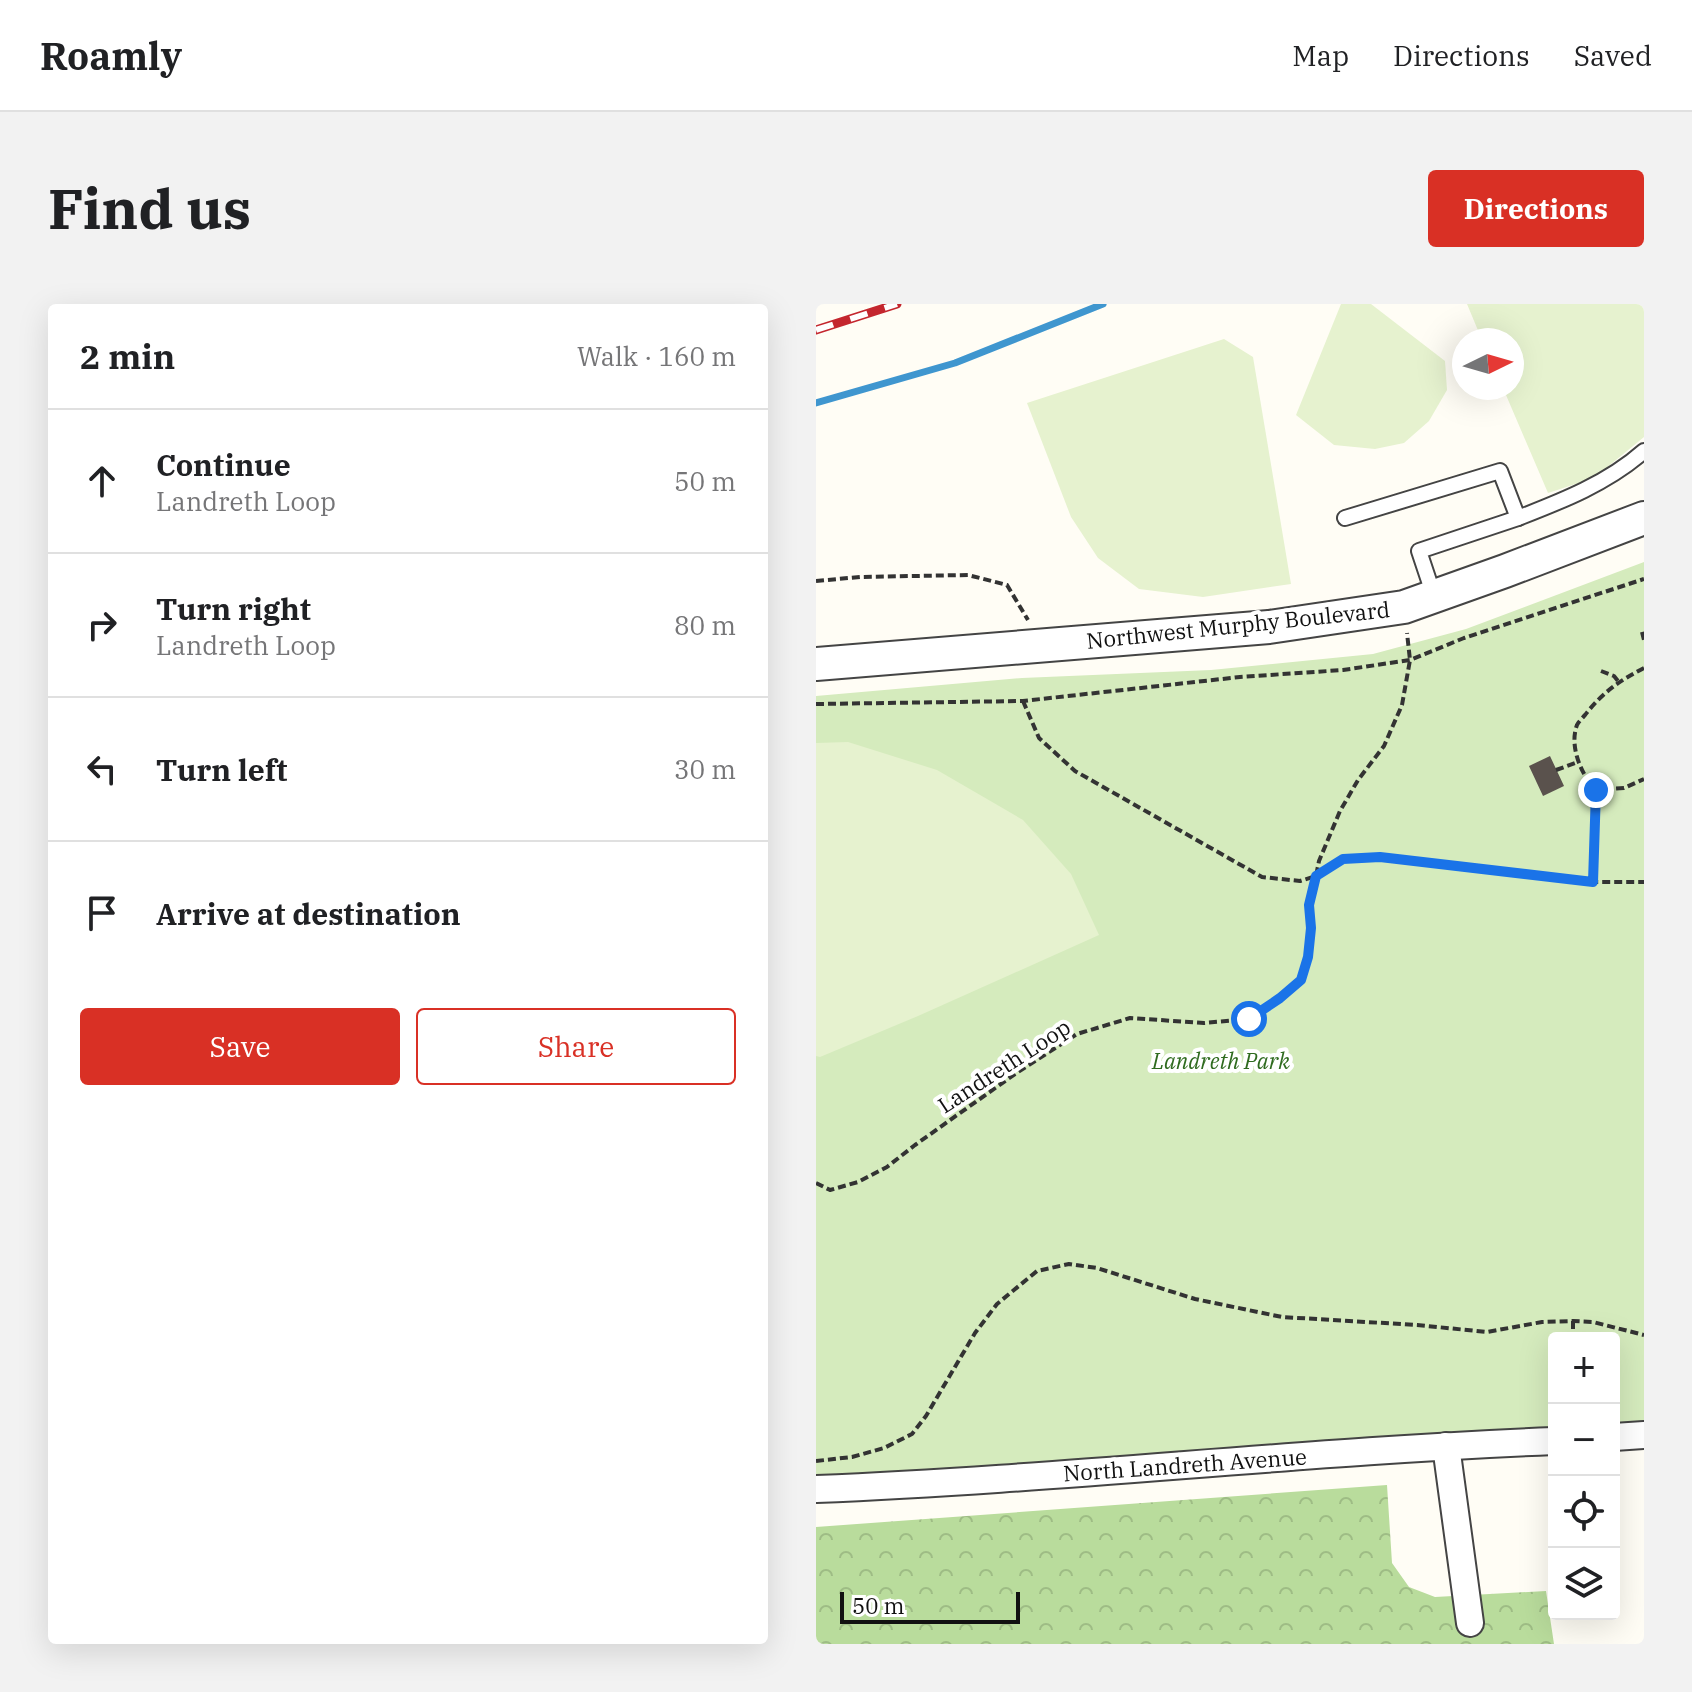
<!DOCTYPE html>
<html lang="en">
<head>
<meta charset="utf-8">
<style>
	:root { --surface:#fff; --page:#f2f2f2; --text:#202124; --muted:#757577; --line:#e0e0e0; --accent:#d93025 }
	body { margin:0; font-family:"IBM Plex Serif",serif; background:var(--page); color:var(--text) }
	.controls { position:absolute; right:24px; bottom:24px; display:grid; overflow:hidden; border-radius:8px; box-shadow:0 8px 32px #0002 }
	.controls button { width:72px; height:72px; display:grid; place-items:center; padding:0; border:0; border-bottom:2px solid var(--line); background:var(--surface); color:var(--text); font:40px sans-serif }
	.compass { position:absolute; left:636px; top:24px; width:72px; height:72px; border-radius:50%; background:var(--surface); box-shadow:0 8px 32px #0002; rotate:85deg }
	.scale { position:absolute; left:24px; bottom:20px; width:180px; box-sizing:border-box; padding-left:8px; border:4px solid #111; border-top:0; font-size:22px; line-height:28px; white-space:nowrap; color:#111; -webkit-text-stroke:6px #fff; paint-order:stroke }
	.stop { position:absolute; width:24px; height:24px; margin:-18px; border:6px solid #1a73e8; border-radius:50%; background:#fff }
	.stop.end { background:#1a73e8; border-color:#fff; box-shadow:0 2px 8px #0008 }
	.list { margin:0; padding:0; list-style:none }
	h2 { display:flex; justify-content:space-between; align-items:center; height:104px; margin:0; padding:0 32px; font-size:34px }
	h2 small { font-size:26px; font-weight:400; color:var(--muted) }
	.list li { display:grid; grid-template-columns:52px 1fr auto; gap:24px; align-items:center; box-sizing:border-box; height:144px; padding:0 32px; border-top:2px solid var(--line) }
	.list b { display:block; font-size:30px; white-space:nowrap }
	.list p { margin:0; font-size:26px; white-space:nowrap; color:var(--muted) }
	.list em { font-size:26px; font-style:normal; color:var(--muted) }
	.actions { display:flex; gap:16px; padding:24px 32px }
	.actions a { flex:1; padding:18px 0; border:2px solid var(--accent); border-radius:8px; text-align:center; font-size:28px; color:var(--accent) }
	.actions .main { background:var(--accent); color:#fff }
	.icon { flex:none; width:44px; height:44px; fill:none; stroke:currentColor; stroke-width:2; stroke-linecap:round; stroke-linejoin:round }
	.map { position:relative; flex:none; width:828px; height:1340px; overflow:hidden; border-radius:8px }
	header { display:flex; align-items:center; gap:48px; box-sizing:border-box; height:112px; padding:0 40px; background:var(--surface); border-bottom:2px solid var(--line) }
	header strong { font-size:38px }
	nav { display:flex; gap:44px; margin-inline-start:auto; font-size:28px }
	.intro { display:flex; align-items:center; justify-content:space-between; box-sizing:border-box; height:192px; padding:0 48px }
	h1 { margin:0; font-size:56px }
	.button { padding:20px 36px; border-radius:8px; background:var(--accent); color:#fff; font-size:28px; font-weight:700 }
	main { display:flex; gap:48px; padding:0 48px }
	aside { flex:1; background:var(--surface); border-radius:8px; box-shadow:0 8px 32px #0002 }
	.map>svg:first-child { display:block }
	.grass { fill:#d5ebbd }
	.forest { fill:url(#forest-crowns) }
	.pitch { fill:#e6f2cf }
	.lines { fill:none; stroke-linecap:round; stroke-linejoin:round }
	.stream { stroke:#3f96cf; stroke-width:7 }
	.building { fill:#5a524d }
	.service-casing { stroke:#444; stroke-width:18 }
	.minor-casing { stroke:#444; stroke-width:30 }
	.tertiary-casing { stroke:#444; stroke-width:36 }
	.path { stroke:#333; stroke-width:4; stroke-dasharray:8 4; stroke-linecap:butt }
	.service { stroke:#fff; stroke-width:14 }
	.minor { stroke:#fff; stroke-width:26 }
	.tertiary { stroke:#fff; stroke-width:32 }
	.rail-casing { stroke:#c4262e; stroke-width:9 }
	.rail { stroke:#fff; stroke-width:6; stroke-dasharray:18; stroke-linecap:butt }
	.route { stroke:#1a73e8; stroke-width:10 }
	.labels { text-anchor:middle; stroke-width:8; stroke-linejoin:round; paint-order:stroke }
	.street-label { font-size:22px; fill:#111; stroke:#fff }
	.park-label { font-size:22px; font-style:italic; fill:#2f6b1f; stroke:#fff }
</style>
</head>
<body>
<header>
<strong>Roamly</strong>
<nav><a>Map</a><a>Directions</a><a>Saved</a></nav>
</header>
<div class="intro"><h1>Find us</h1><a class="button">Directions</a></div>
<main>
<aside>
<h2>2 min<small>Walk · 160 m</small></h2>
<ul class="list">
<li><svg class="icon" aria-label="ahead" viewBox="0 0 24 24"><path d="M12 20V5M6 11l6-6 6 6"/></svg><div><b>Continue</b><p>Landreth Loop</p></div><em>50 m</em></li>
<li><svg class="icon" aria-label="right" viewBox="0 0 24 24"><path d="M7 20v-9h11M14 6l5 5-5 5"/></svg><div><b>Turn right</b><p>Landreth Loop</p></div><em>80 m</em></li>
<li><svg class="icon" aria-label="left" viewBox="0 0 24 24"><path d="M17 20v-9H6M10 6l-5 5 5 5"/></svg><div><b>Turn left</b></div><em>30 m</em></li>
<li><svg class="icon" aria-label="arrive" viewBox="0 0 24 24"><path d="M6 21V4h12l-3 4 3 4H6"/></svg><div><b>Arrive at destination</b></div></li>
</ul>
<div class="actions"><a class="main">Save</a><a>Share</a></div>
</aside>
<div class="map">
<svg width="828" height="1340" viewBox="0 0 828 1340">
	<defs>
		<pattern id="forest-crowns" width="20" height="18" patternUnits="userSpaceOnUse" patternTransform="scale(2)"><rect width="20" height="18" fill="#b9dc9c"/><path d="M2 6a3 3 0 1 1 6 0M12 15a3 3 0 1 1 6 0" fill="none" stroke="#9ebc85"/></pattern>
	</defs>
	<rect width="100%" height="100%" fill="#fffdf5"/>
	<polygon class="grass" points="828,258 828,1120 798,1123 798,1034 738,1034 738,1127 0,1180 0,392 206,374 395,366 557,350 650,325"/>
	<polygon class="forest" points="571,1181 576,1259 593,1283 619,1293 730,1287 738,1340 0,1340 0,1223"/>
	<g class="pitch">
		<polygon points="525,0 555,0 629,57 631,86 613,117 588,139 559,145 518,141 480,111"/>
		<polygon points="651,0 828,0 828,133 778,174 732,189 687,84 696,84 696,36 666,36"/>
		<polygon points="408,35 437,53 475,280 387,293 323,285 282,254 255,213 211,99"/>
		<polygon points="32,438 121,466 207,516 255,570 283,631 102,712 4,753 0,752 0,439"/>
	</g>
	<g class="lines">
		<polyline class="stream" points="0,99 139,59 287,0"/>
	</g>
	<polygon class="building" points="734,452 748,482 727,492 713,462"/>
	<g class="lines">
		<g class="service-casing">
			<g id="service">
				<polyline points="529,214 684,167 702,214 603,247 618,292"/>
				<path d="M 702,214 C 746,197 792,179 828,147"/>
			</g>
		</g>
		<g class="minor-casing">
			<g id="minor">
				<polyline points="798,1133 828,1131"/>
				<polyline points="630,1142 654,1319"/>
				<path d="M 0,1185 C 246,1175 492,1147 738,1137"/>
			</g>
		</g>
		<g class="tertiary-casing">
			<polyline id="tertiary" points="0,360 453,323 588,303 689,267 828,214"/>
		</g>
		<g class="path">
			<polyline points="0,277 44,273 152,271 191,281 212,316"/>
			<polyline points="826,328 828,336"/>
			<path d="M 828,364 C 803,377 787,388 769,411 C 768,412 761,420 761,421 C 753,442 765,471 780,486 L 808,484 L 828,475"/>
			<polyline points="785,367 798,372 802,377"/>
			<polyline points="207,397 223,434 259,467 446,573 484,577 500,572 503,557 524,507 542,476 568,442 586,401 594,356 591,329"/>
			<polyline points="0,400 207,397 424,373 527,366 594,356 648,334 828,275"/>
			<polyline points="740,466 762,458"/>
			<polyline points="777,578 780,486"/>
			<polyline points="0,879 14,886 42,878 71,863 99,841 199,770 261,730 314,714 388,719 433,715 464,694 485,676 492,653 495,624 493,601 500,572 527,555 564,553 777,578 828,578"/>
			<polyline points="757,1017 757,1034"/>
			<polyline points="0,1157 36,1153 68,1144 96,1130 110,1112 159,1029 181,1000 221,967 253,960 281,964 379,995 466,1013 601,1021 671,1028 726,1018 757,1017 777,1018 828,1031"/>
		</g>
		<use href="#service" class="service"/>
		<use href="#minor" class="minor"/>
		<use href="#tertiary" class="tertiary"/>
		<g class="rail-casing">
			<polyline id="rail" points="0,26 81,0"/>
		</g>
		<use href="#rail" class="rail"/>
	</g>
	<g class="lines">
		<polyline class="route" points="433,715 464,694 485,676 492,653 495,624 493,601 500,572 527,555 564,553 777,578 780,486"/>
	</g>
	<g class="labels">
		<g class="street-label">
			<text transform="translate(422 321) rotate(-6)" y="8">Northwest Murphy Boulevard</text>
			<text transform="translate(188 762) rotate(-33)" y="8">Landreth Loop</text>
			<text transform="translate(369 1161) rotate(-4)" y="8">North Landreth Avenue</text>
		</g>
		<g class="park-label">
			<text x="405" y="765">Landreth Park</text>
		</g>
	</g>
</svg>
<div class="controls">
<button>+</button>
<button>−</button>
<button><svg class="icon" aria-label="locate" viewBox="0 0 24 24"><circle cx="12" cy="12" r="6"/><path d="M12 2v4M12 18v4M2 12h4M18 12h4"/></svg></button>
<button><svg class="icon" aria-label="layers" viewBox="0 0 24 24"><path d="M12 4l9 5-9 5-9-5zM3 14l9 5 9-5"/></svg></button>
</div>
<svg class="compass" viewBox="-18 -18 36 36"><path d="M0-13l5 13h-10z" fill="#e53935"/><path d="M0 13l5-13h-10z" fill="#757577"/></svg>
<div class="scale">50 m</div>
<div class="stop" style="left:433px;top:715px"></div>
<div class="stop end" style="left:780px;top:486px"></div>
</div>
</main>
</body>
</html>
